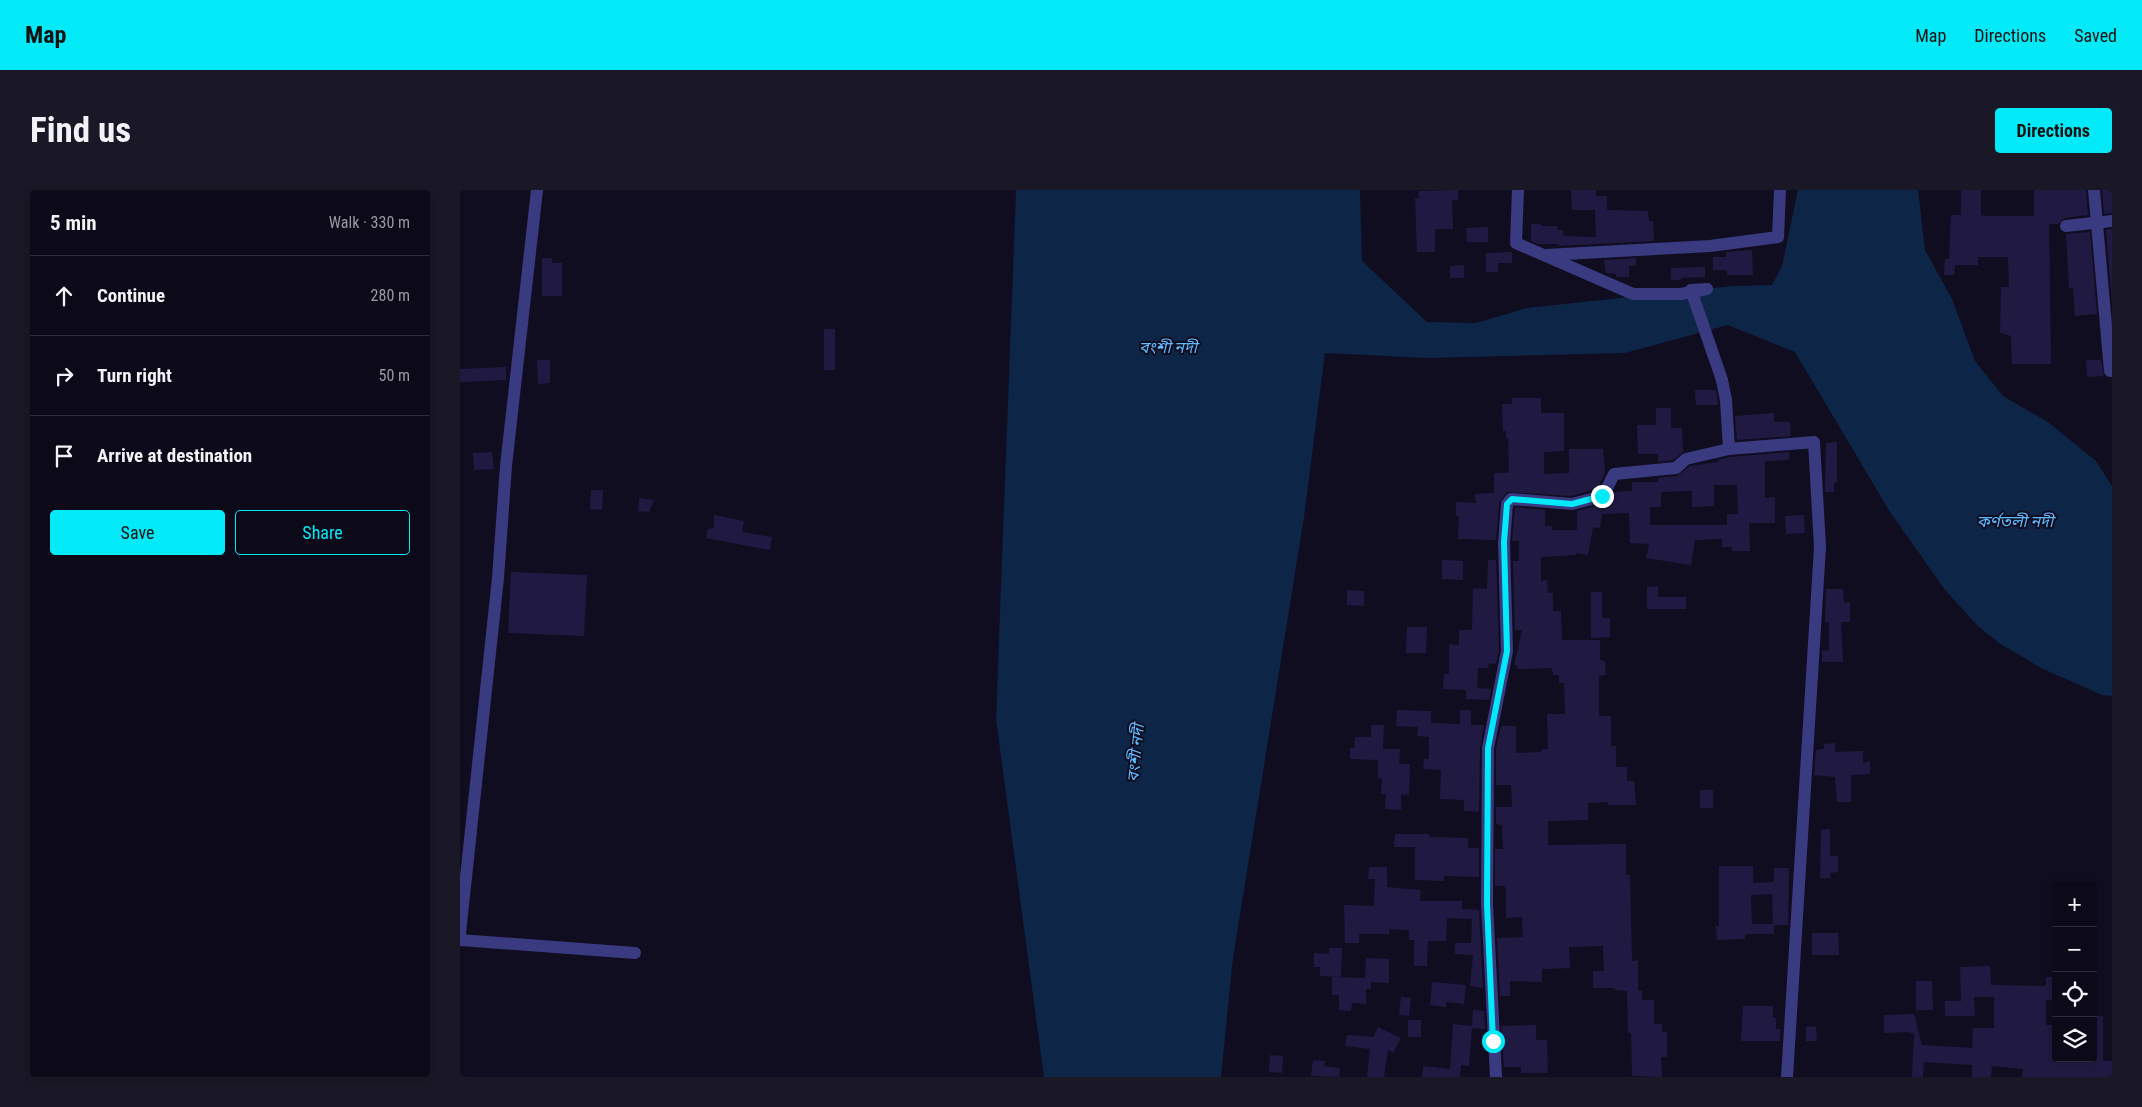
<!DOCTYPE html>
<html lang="en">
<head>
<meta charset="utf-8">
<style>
	:root { --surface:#0c0a19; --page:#1a1826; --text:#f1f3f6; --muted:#9a9aa2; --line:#2c2b38; --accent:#02eaf7 }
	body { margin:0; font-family:"Roboto Condensed","Noto Sans Bengali",sans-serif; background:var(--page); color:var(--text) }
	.controls { position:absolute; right:15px; bottom:15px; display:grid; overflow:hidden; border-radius:5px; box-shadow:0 2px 8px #0003 }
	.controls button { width:45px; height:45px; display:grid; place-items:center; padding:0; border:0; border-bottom:1px solid var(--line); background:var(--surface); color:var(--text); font:25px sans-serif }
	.stop { position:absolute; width:15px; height:15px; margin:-11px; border:4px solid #02eaf7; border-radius:50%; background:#fff }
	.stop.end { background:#02eaf7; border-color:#fff; box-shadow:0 1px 5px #0008 }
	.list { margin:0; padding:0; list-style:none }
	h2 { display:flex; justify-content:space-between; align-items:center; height:65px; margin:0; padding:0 20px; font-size:21px }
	h2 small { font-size:16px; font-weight:400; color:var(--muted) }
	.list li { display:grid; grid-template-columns:32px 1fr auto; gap:15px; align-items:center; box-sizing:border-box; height:80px; padding:0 20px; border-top:1px solid var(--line) }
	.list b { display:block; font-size:19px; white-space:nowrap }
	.list em { font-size:16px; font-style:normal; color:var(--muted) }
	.actions { display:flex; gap:10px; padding:15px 20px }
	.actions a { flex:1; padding:11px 0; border:1px solid var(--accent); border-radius:5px; text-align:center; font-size:18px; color:var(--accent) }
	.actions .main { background:var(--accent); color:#111 }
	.icon { flex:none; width:28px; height:28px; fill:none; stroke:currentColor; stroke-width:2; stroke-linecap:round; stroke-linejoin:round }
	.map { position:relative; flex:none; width:1652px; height:887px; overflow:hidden; border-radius:5px }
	header { display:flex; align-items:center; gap:30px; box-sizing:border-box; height:70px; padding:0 25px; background:var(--accent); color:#111 }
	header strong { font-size:24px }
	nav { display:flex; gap:28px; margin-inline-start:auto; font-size:18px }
	.intro { display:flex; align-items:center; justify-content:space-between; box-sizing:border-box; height:120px; padding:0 30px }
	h1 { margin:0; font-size:35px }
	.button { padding:12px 22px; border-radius:5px; background:var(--accent); color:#111; font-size:18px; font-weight:700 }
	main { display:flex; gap:30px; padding:0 30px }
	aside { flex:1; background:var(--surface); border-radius:5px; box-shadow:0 2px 8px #0003 }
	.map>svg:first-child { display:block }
	.water { fill:#0d2546 }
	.building { fill:#201a42; fill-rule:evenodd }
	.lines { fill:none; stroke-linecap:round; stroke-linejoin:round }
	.minor { stroke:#393a80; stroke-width:12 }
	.minor-bridge { stroke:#393a80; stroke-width:12 }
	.route { stroke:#02eaf7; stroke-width:6 }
	.labels { text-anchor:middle; stroke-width:4; stroke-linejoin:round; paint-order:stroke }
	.water-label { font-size:16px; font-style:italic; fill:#5ebbfd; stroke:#100d21 }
</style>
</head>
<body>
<header>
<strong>Map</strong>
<nav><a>Map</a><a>Directions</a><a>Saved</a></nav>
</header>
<div class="intro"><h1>Find us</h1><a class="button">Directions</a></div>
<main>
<aside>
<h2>5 min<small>Walk · 330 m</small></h2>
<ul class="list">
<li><svg class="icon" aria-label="ahead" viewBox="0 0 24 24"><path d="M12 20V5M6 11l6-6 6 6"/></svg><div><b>Continue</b></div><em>280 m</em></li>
<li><svg class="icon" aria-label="right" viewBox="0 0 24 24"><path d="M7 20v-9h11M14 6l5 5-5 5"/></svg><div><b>Turn right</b></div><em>50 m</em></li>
<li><svg class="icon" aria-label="arrive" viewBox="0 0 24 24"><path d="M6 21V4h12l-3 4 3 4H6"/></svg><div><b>Arrive at destination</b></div></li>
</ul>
<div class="actions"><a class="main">Save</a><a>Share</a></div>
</aside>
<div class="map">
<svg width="1652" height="887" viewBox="0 0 1652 887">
	<rect width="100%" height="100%" fill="#100d21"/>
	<polygon class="water" points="556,0 900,0 902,71 967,132 1016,133 1067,118 1272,96 1312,95 1322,76 1338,0 1458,0 1465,60 1492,109 1515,171 1543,206 1588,232 1636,271 1652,296 1652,506 1642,505 1581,478 1539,453 1519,437 1485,400 1430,322 1335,162 1268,135 1165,163 968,168 865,163 844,327 773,768 761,887 584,887 536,529"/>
	<g class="building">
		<polygon points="998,0 998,10 992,10 993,39 975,39 975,62 957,62 955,8 959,8 958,1"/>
		<polygon points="1111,0 1136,0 1136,6 1147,6 1147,20 1188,21 1189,31 1193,31 1194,51 1099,56 1099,54 1078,54 1071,51 1071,34 1081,34 1081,36 1097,36 1097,40 1103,40 1103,46 1136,47 1135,20 1112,20"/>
		<polygon points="1501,0 1521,0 1521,25 1525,26 1574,26 1574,0 1626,0 1628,25 1605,28 1598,34 1589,34 1591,174 1552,174 1551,146 1540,143 1541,97 1549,97 1548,67 1518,67 1518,75 1495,75 1494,85 1484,85 1485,69 1489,69 1491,25 1501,25"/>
		<polygon points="1642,0 1652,0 1652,23 1644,24"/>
		<polygon points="1028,37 1028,52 1007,52 1006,38"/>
		<polygon points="1652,39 1652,111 1646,40"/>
		<polygon points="1630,42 1637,124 1615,126 1613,98 1609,98 1606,44"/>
		<polygon points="1292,60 1293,85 1267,85 1267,80 1253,80 1253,67 1266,67 1266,62"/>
		<polygon points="1052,62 1052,73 1038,73 1038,82 1026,82 1026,63"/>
		<polygon points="82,68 92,68 92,73 102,73 102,106 82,106"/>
		<polygon points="1176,68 1176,75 1169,76 1169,87 1156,87 1156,84 1146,83 1144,70"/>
		<polygon points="1004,75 1004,88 990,88 990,76"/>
		<polygon points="1245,77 1245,87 1221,88 1221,90 1211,90 1211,78"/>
		<rect x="364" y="139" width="11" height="41"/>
		<polygon points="77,170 90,170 90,193 78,194"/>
		<polygon points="1626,170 1641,170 1644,186 1627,187"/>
		<polygon points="46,177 46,190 0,192 0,179"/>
		<polygon points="1235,200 1256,200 1258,215 1236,215"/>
		<polygon points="1052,208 1081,208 1081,223 1104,223 1104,261 1084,262 1084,284 1109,283 1109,259 1143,259 1145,283 1137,299 1111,306 1047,302 1039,313 1036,350 998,349 999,326 996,326 996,312 1016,313 1015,304 1034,303 1034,283 1047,283 1049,280 1048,248 1046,248 1046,241 1043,241 1042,214 1052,214"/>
		<polygon points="1274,213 1275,226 1314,223 1314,232 1330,232 1331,246 1277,250"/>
		<polygon points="1196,218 1211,218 1211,238 1222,238 1223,262 1213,270 1198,272 1198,264 1178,264 1177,235 1196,235"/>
		<polygon points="1377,252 1377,293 1374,293 1374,302 1365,302 1366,253"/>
		<polygon points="32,262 34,279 14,280 13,263"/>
		<path d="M 1329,262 L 1329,270 L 1305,271 L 1305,308 L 1315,307 L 1315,333 L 1289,333 L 1290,361 L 1272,361 L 1272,357 L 1262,357 L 1262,349 L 1235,350 L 1231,375 L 1186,368 L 1189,354 L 1170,353 L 1169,323 L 1142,324 L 1140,338 L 1133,337 L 1128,365 L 1116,363 L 1116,365 L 1081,367 L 1081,391 L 1087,390 L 1088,403 L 1093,403 L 1093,421 L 1101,421 L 1102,450 L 1140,450 L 1140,470 L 1145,471 L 1146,485 L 1139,486 L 1139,526 L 1151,526 L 1151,556 L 1156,556 L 1156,577 L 1167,577 L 1167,591 L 1174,591 L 1176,615 L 1148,615 L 1148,612 L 1128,613 L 1128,630 L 1088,631 L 1088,655 L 1166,654 L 1166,685 L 1170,685 L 1172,771 L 1178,770 L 1178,801 L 1182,801 L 1182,810 L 1194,810 L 1194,834 L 1202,834 L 1202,842 L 1207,842 L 1207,867 L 1201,867 L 1202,887 L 1172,886 L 1171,843 L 1168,843 L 1167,801 L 1155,800 L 1155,798 L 1133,798 L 1133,781 L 1144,781 L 1143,756 L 1109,757 L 1110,778 L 1082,779 L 1082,792 L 1050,791 L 1050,806 L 1040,806 L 1037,748 L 1063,747 L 1062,727 L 1046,728 L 1046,699 L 1044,696 L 1035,696 L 1035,659 L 1043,659 L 1042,635 L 1036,634 L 1036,617 L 1052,617 L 1051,595 L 1036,595 L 1036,559 L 1041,536 L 1056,536 L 1056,563 L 1082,562 L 1082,559 L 1088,559 L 1087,524 L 1105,524 L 1104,493 L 1099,493 L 1099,485 L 1093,485 L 1092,478 L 1057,479 L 1057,475 L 1054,475 L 1062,440 L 1055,440 L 1053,371 L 1059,371 L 1059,351 L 1052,351 L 1055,317 L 1085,320 L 1085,336 L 1092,336 L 1092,340 L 1117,340 L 1117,321 L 1148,313 L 1154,302 L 1172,301 L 1172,292 L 1198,292 L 1198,288 L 1217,286 L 1230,276 L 1258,272 L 1258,270 L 1270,267 ZM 1254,295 L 1277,295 L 1278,324 L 1267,324 L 1267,335 L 1190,335 L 1190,317 L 1201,317 L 1201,302 L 1232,301 L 1232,317 L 1254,316 Z"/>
		<polygon points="131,300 143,300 142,320 130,319"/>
		<polygon points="179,308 194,310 189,322 178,321"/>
		<polygon points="254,325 284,331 282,342 312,347 310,360 246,348 248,339 254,338"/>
		<polygon points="1344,325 1345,343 1326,344 1325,326"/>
		<polygon points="982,370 1003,371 1003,390 982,389"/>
		<polygon points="1028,370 1036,370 1039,460 1036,474 1029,473 1028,478 1018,478 1017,498 1031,499 1029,510 1006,509 1006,500 983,499 984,484 989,484 989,454 999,455 999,440 1012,440 1013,398 1027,399"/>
		<polygon points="51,382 127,385 124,446 48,443"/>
		<polygon points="1198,396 1198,407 1226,407 1226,419 1187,419 1187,397"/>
		<polygon points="1366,399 1383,399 1384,413 1390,412 1390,432 1381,432 1383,472 1362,472 1362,461 1369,460 1369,432 1365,432"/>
		<polygon points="887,400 904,401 904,416 887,415"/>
		<polygon points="1131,402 1142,402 1142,428 1150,428 1150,447 1131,448"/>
		<polygon points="947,437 967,437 966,463 946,463"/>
		<polygon points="937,520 971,521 971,533 1000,534 1000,520 1011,520 1011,535 1024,535 1020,558 1019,622 1004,621 1004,610 980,609 981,580 963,579 964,569 969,569 969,547 957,546 958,537 936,536"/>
		<polygon points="911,535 924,535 923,559 940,559 939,574 950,574 949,605 941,604 941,620 925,619 926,604 921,604 922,589 918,588 918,570 890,569 890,558 894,558 895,547 911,547"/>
		<polygon points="1375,553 1375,562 1403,561 1403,573 1410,571 1410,584 1391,585 1391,612 1377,612 1375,587 1354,585 1356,560 1364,559 1364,554"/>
		<rect x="1240" y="600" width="13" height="18"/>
		<polygon points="1370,639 1370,666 1378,666 1378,682 1370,683 1371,688 1360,688 1361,640"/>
		<polygon points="935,644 969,644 969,647 1008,648 1008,658 1019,658 1019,687 984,686 984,691 955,690 955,657 934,657"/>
		<path d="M 1259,676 L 1293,676 L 1293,693 L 1314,692 L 1314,678 L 1329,678 L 1328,735 L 1314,735 L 1314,744 L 1285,744 L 1285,749 L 1257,750 L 1256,736 L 1259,736 ZM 1312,704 L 1313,734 L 1292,734 L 1291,705 Z"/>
		<polygon points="909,677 927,677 927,697 961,700 960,711 1002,711 1002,719 1019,720 1023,798 1010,796 1013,765 995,764 995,753 1011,753 1012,729 987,728 986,751 968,751 967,776 954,776 954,750 949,750 949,740 929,739 929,744 899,744 899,753 885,753 884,715 914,716 915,689 908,689"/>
		<polygon points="1352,743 1378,743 1379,765 1352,765"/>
		<polygon points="869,758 882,758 881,787 860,786 860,777 854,777 854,763 869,764"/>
		<polygon points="906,768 929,769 929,793 911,792 911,799 906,799 906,814 892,813 891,821 879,820 879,805 872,805 872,787 905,788"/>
		<polygon points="1530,776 1531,795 1586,796 1586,787 1596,787 1596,810 1586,810 1586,835 1596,835 1596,868 1633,868 1633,826 1643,826 1643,871 1652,871 1652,887 1562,887 1563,879 1532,876 1531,887 1512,887 1512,875 1464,872 1463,887 1452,887 1454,844 1448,842 1424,843 1424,825 1454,824 1462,855 1512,858 1513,838 1534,838 1534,807 1514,807 1515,826 1485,826 1485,811 1501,811 1500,777"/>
		<polygon points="1456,791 1472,791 1473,820 1456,820"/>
		<polygon points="972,792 1006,795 1004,814 986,812 986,817 970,815"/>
		<polygon points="941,807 951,808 949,826 939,825"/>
		<polygon points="1283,816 1313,816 1313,828 1316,828 1316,839 1320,839 1320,851 1281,851"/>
		<polygon points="1013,820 1024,821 1025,839 1012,838 1009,876 1001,875 1000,887 962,887 963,876 990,879 993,834 1012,836"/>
		<rect x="948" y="830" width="13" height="17"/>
		<polygon points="1076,835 1076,850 1087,850 1088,883 1061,883 1061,877 1044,877 1041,836"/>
		<polygon points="1356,836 1357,851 1346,851 1346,837"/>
		<polygon points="918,837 941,848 933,863 928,860 924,887 907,887 910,859 885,856 887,845 913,847"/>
		<polygon points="810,865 823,866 822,883 809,882"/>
		<polygon points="853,870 865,871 864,876 880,878 879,887 851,886"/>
	</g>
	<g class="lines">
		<g class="minor">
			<polyline points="1058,0 1056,53 1173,104 1221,104 1247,99 1231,100"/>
			<polyline points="1634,0 1650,181"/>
			<polyline points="1606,36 1652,31"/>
			<polyline points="1086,65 1250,56 1318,47 1320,0"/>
			<polyline points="1269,259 1354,252 1360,357 1327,887"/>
			<polyline points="0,743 38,388 46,276 77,0"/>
			<polyline points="0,750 175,763"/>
			<polyline points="1036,887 1027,714 1028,558 1047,461 1044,353 1047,314 1051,309 1112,314 1143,306 1154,284 1216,278 1226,269 1269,259 1266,210 1262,190"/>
		</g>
		<polyline class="minor-bridge" points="1231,100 1262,190"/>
	</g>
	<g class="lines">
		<polyline class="route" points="1033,851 1027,714 1028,558 1047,461 1044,352 1047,314 1052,309 1112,314 1142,306"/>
	</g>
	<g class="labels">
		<g class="water-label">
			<text x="708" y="163">বংশী নদী</text>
			<text x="1555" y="337">কর্ণতলী নদী</text>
			<text transform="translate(675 563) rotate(-84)" y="6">বংশী নদী</text>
		</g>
	</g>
</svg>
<div class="controls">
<button>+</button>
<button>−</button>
<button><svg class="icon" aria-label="locate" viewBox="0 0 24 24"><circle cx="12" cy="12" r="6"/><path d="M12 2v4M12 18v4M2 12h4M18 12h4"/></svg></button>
<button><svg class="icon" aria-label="layers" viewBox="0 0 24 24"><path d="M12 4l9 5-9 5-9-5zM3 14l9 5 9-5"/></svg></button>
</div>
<div class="stop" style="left:1033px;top:851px"></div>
<div class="stop end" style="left:1142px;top:306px"></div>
</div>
</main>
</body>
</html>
